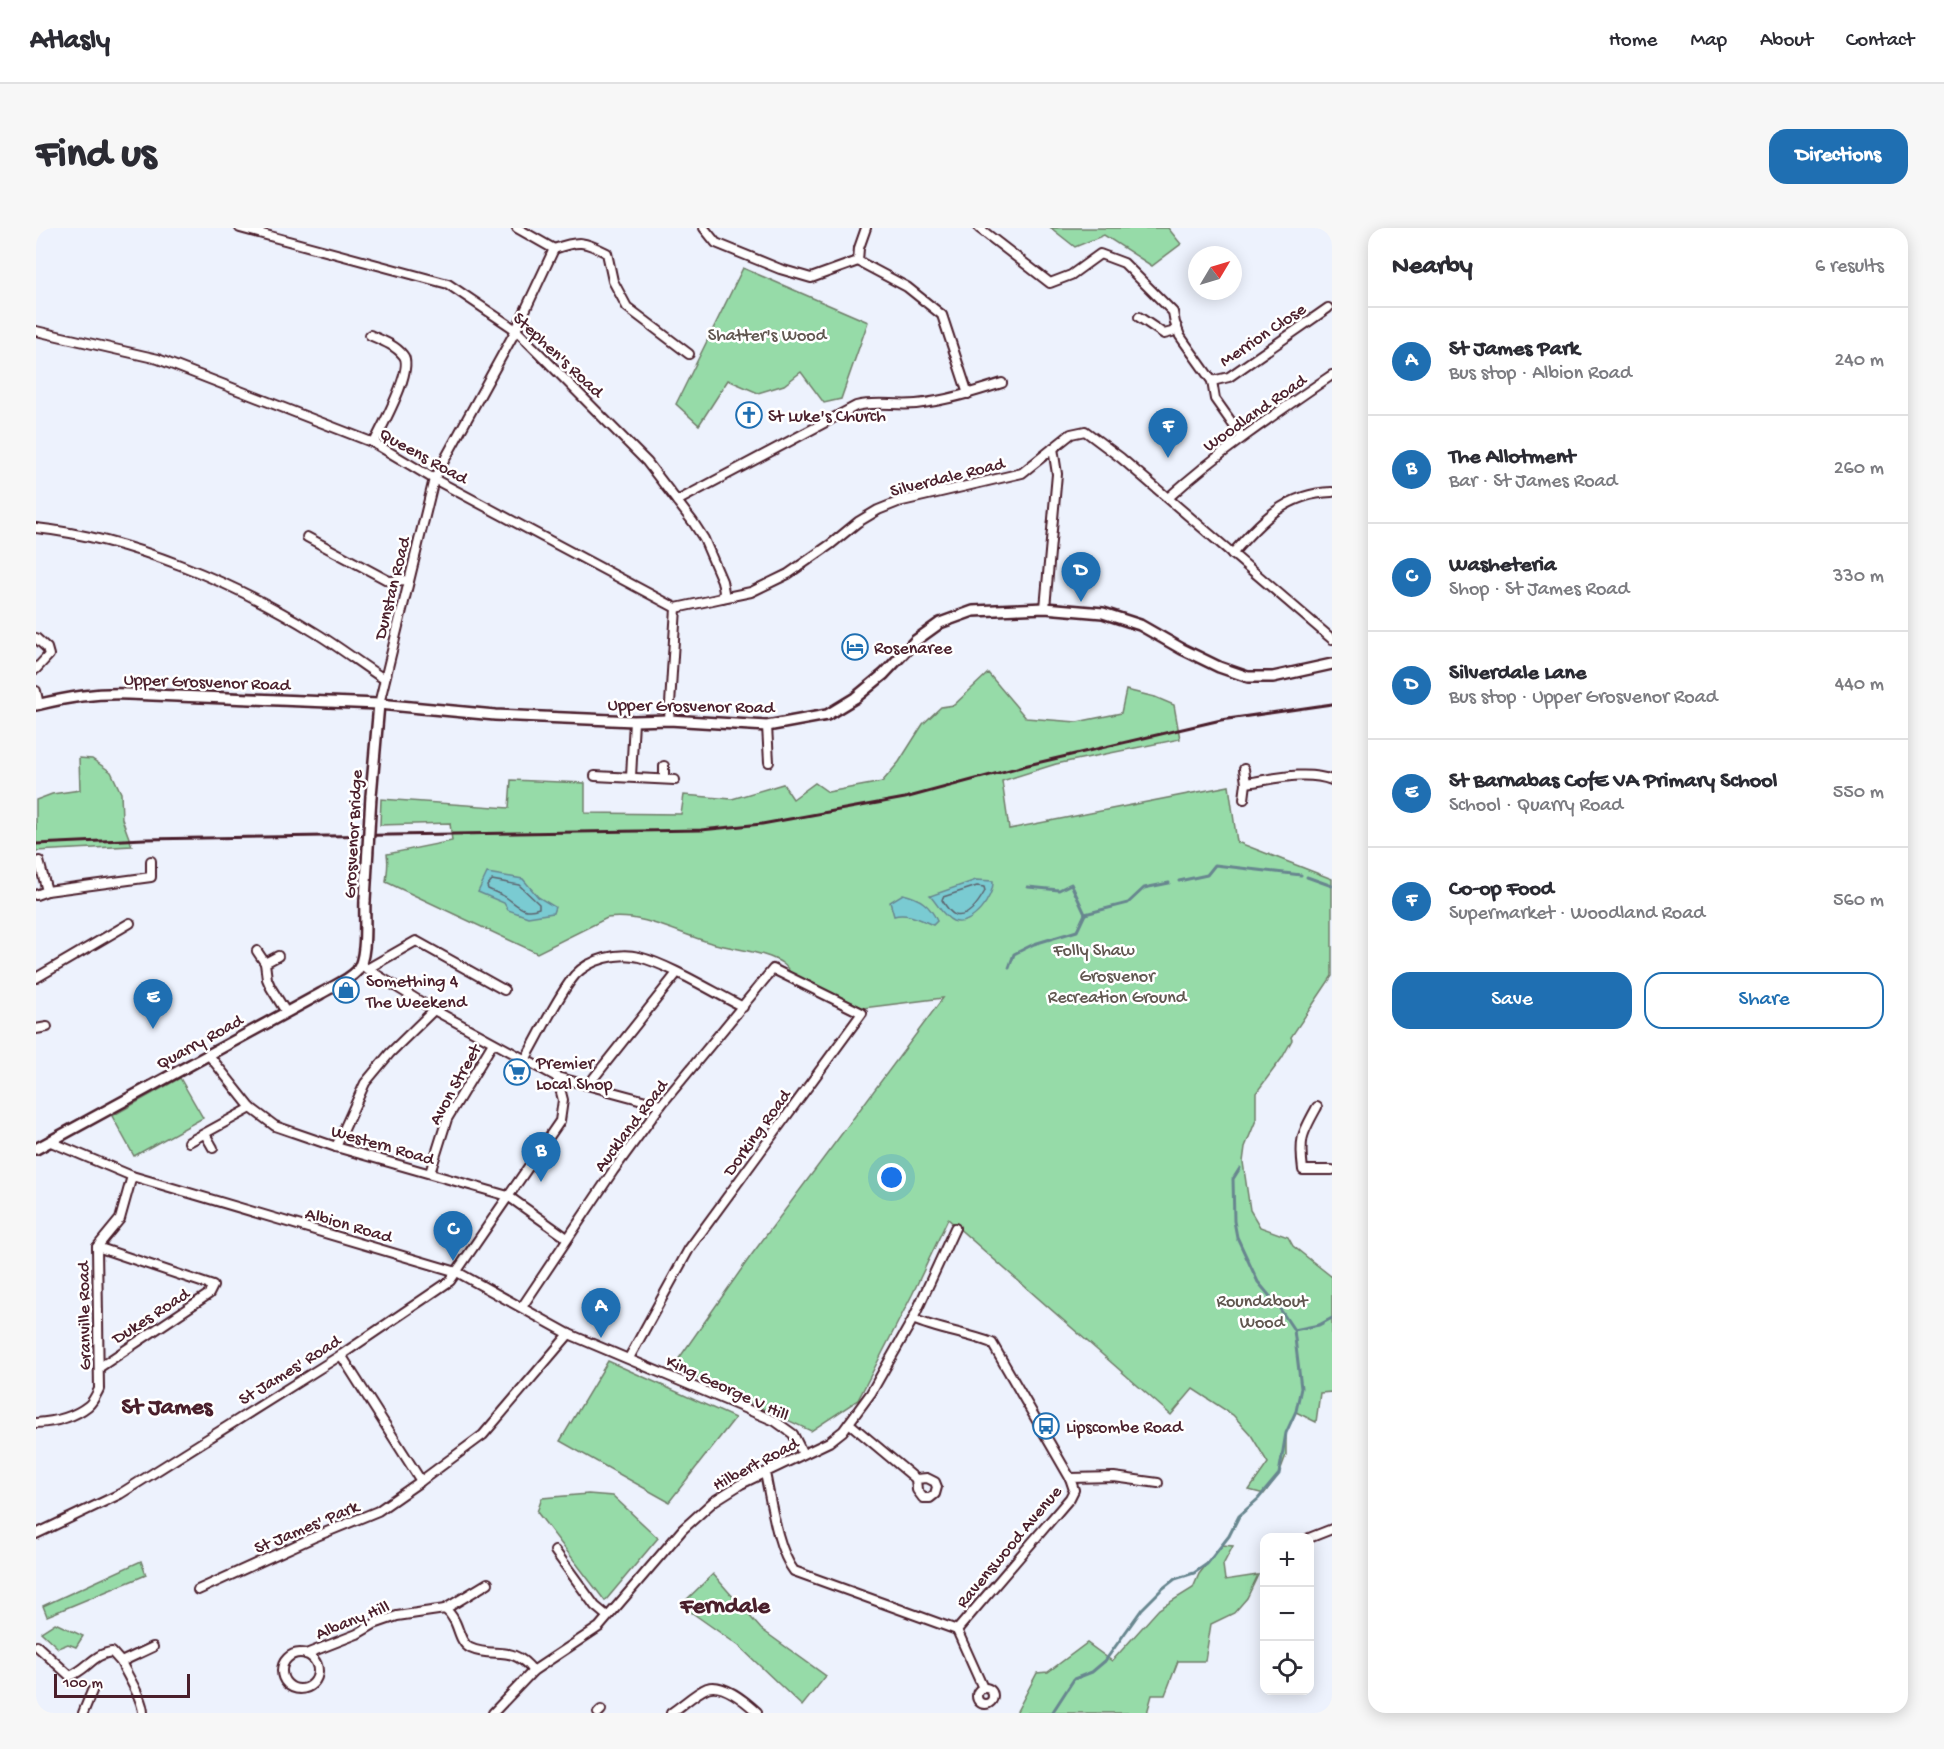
<!DOCTYPE html>
<html lang="en">
<head>
<meta charset="utf-8">
<style>
	:root { --surface:#fff; --page:#f7f7f7; --text:#2b2b33; --muted:#7c7c81; --line:#e1e1e2; --accent:#1f6fb2 }
	body { margin:0; font-family:"Gochi Hand",sans-serif; background:var(--page); color:var(--text) }
	.controls { position:absolute; right:18px; bottom:18px; display:grid; overflow:hidden; border-radius:12px; box-shadow:0 3px 15px #0003 }
	.controls button { width:54px; height:54px; display:grid; place-items:center; padding:0; border:0; border-bottom:2px solid var(--line); background:var(--surface); color:var(--text); font:30px sans-serif }
	.compass { position:absolute; left:1152px; top:18px; width:54px; height:54px; border-radius:50%; background:var(--surface); box-shadow:0 3px 15px #0003; rotate:52deg }
	.scale { position:absolute; left:18px; bottom:15px; width:136px; box-sizing:border-box; padding-left:6px; border:3px solid #4a1f2b; border-top:0; font-size:16px; line-height:21px; white-space:nowrap; color:#4a1f2b; -webkit-text-stroke:4px #fff; paint-order:stroke }
	.you { position:absolute; left:856px; top:950px; width:21px; height:21px; margin:-15px; border:4px solid #fff; border-radius:50%; background:#1a73e8; box-shadow:0 0 0 9px #1a73e833 }
	.badge { display:grid; place-items:center; width:39px; height:39px; border-radius:50%; background:var(--accent); color:#fff; font-size:20px; font-weight:700 }
	.pin { position:absolute; translate:-50% -50px; filter:drop-shadow(0 2px 3px #0008) }
	.pin::after { content:''; position:absolute; top:32px; width:21px; height:18px; background:inherit; clip-path:polygon(0 0,100% 0,50% 100%) }
	.list { margin:0; padding:0; list-style:none }
	h2 { display:flex; justify-content:space-between; align-items:center; height:78px; margin:0; padding:0 24px; font-size:26px }
	h2 small { font-size:20px; font-weight:400; color:var(--muted) }
	.list li { display:grid; grid-template-columns:39px 1fr auto; gap:18px; align-items:center; box-sizing:border-box; height:108px; padding:0 24px; border-top:2px solid var(--line) }
	.list b { display:block; font-size:22px; white-space:nowrap }
	.list p { margin:0; font-size:20px; white-space:nowrap; color:var(--muted) }
	.list em { font-size:20px; font-style:normal; color:var(--muted) }
	.actions { display:flex; gap:12px; padding:18px 24px }
	.actions a { flex:1; padding:14px 0; border:2px solid var(--accent); border-radius:18px; text-align:center; font-size:21px; color:var(--accent) }
	.actions .main { background:var(--accent); color:#fff }
	.icon { flex:none; width:33px; height:33px; fill:none; stroke:currentColor; stroke-width:2; stroke-linecap:round; stroke-linejoin:round }
	.map { position:relative; flex:none; width:1296px; height:1485px; overflow:hidden; border-radius:18px }
	header { display:flex; align-items:center; gap:36px; box-sizing:border-box; height:84px; padding:0 30px; background:var(--surface); border-bottom:2px solid var(--line) }
	header strong { font-size:28px }
	nav { display:flex; gap:33px; margin-inline-start:auto; font-size:21px }
	.intro { display:flex; align-items:center; justify-content:space-between; box-sizing:border-box; height:144px; padding:0 36px }
	h1 { margin:0; font-size:42px }
	.button { padding:15px 27px; border-radius:18px; background:var(--accent); color:#fff; font-size:21px; font-weight:700 }
	main { display:flex; gap:36px; padding:0 36px }
	aside { flex:1; background:var(--surface); border-radius:18px; box-shadow:0 3px 15px #0003 }
	.map>svg:first-child { display:block }
	.green { fill:#96dba8; stroke:#707d6a; stroke-width:1.5 }
	.water { fill:#7acbd2; stroke:#67868f; stroke-width:1.5 }
	.lines { fill:none; stroke-linecap:round; stroke-linejoin:round }
	.shore { stroke:#5d646e; stroke-width:1.5 }
	.stream { stroke:#67868f; stroke-width:3 }
	.minor-casing { stroke:#4a1f2b; stroke-width:12 }
	.tertiary-casing { stroke:#4a1f2b; stroke-width:14 }
	.minor { stroke:#fff; stroke-width:8 }
	.tertiary { stroke:#fff; stroke-width:9 }
	.rail { stroke:#4a1f2b; stroke-width:3 }
	.tertiary-bridge-casing { stroke:#4a1f2b; stroke-width:14; stroke-linecap:butt }
	.tertiary-bridge { stroke:#fff; stroke-width:9 }
	.labels { text-anchor:middle; stroke-width:5; stroke-linejoin:round; paint-order:stroke }
	.park-label { font-size:18px; fill:#615750; stroke:#fff }
	.street-label { font-size:18px; fill:#4a1f2b; stroke:#fff }
	.poi-label { font-size:18px; fill:#4a1f2b; stroke:#fff; text-anchor:start }
	.district-label { font-size:24px; font-weight:bold; fill:#4a1f2b; stroke:#fff }
</style>
</head>
<body>
<header>
<strong>Atlasly</strong>
<nav><a>Home</a><a>Map</a><a>About</a><a>Contact</a></nav>
</header>
<div class="intro"><h1>Find us</h1><a class="button">Directions</a></div>
<main>
<div class="map">
<svg width="1296" height="1485" viewBox="0 0 1296 1485">
	<rect width="100%" height="100%" fill="#edf2fd"/>
	<filter id="ink" filterUnits="userSpaceOnUse"><feTurbulence type="fractalNoise" baseFrequency=".0167" numOctaves="2"/><feDisplacementMap in="SourceGraphic" scale="12" xChannelSelector="R" yChannelSelector="G"/><feConvolveMatrix kernelMatrix="1 2 1 2 8 2 1 2 1" color-interpolation-filters="sRGB"/></filter>
	<g filter="url(#ink)">
		<g class="green">
			<polygon points="1015,0 1132,0 1145,16 1116,38 1068,7 1039,19"/>
			<polygon points="707,40 832,94 805,171 788,175 765,144 748,157 722,165 692,152 663,197 640,176"/>
			<path d="M 952,445 L 990,490 L 1041,494 L 1085,485 L 1090,462 L 1119,469 L 1138,477 L 1144,511 L 1020,536 L 966,553 L 973,601 L 1193,558 L 1201,614 L 1296,651 L 1296,748 L 1255,809 L 1256,812 L 1246,830 L 1220,865 L 1220,892 L 1209,919 L 1207,934 L 1214,982 L 1224,999 L 1252,1009 L 1257,1018 L 1296,1049 L 1296,1164 L 1284,1165 L 1280,1194 L 1260,1184 L 1250,1205 L 1250,1227 L 1243,1246 L 1228,1266 L 1213,1262 L 1232,1235 L 1215,1207 L 1197,1187 L 1157,1161 L 1135,1187 L 912,991 L 876,1067 L 822,1172 L 775,1203 L 637,1139 L 714,1029 L 907,770 L 827,780 L 755,746 C 750,736 744,733 734,729 C 715,722 694,720 675,715 C 641,705 607,685 571,690 L 501,725 L 350,654 C 351,643 353,637 351,626 L 416,613 L 414,595 L 344,597 L 345,571 L 473,580 L 475,552 L 549,555 L 549,585 L 645,586 L 648,567 L 696,571 L 747,556 L 757,571 L 779,555 L 792,564 L 846,554 L 863,534 L 887,496 L 905,479 L 918,477 Z"/>
			<polygon points="43,530 56,531 75,544 85,565 86,591 96,618 0,623 0,572 16,566 44,562"/>
			<polygon points="144,850 167,890 98,928 76,888"/>
			<polygon points="572,1133 699,1190 633,1274 524,1213"/>
			<polygon points="552,1266 577,1268 622,1310 569,1373 501,1284 506,1270"/>
			<polygon points="1186,1317 1197,1318 1187,1337 1189,1352 1222,1347 1211,1370 1198,1385 1175,1396 1169,1433 1142,1433 1129,1467 1116,1467 1111,1485 980,1485 1001,1445 1012,1444 1051,1415 1076,1433 1123,1381 1157,1360 1163,1346"/>
			<polygon points="105,1333 110,1347 11,1388 7,1378"/>
			<polygon points="677,1346 725,1401 790,1448 766,1478 703,1418 645,1377"/>
			<polygon points="19,1395 47,1408 40,1419 32,1416 22,1420 5,1404"/>
		</g>
		<g class="water">
			<polygon points="451,645 487,651 502,669 519,679 517,685 492,689 472,682 468,675 442,664"/>
			<path d="M 940,652 L 957,653 C 958,669 936,700 917,693 C 907,689 901,675 894,668 Z"/>
			<path d="M 867,666 C 884,670 894,677 901,693 L 897,697 C 885,692 871,684 858,688 L 854,674 Z"/>
		</g>
		<g class="lines">
			<g class="shore">
				<path d="M 456,652 L 483,657 L 503,676 L 503,680 C 488,686 482,678 471,670 C 465,666 458,664 452,661 L 451,658 Z"/>
				<path d="M 941,658 L 948,659 L 949,663 C 944,672 932,691 919,687 C 914,685 909,677 906,672 L 907,669 Z"/>
			</g>
			<g class="stream">
				<polyline points="1271,649 1296,658"/>
				<polyline points="1143,653 1171,647 1179,637 1265,647"/>
				<polyline points="1049,686 1092,675 1108,660 1133,655"/>
				<polyline points="973,740 978,726 998,716 1041,703 1049,686 1035,656 1023,662 992,659"/>
				<polyline points="1258,1102 1283,1097 1296,1090"/>
				<polyline points="1016,1485 1038,1451 1056,1444 1069,1433 1106,1381 1126,1361 1139,1351 1158,1345 1171,1336 1193,1308 1203,1288 1222,1271 1243,1246 1250,1205 1260,1183 1265,1160 1258,1102 1242,1078 1222,1054 1201,1009 1198,993 1197,951 1204,940"/>
			</g>
			<g class="minor-casing">
				<g id="minor">
					<polyline points="204,0 412,56 480,102 611,234 657,294 668,311 686,353 688,364 686,370 640,380"/>
					<polyline points="668,0 680,15 744,41 775,50 822,33"/>
					<polyline points="943,0 1014,55 1035,47 1064,26 1088,35 1137,84 1139,95 1144,108 1176,153 1179,171 1206,209"/>
					<path d="M 518,21 C 543,12 548,13 571,25 L 577,53 L 591,79 L 653,126"/>
					<polyline points="822,33 871,59 906,87 932,166"/>
					<polyline points="822,33 823,20 830,0"/>
					<polyline points="1103,89 1128,106 1136,104 1141,99"/>
					<polyline points="0,103 122,131 338,215 398,251 640,380 633,492"/>
					<path d="M 334,107 C 345,112 359,117 367,127 C 379,140 346,198 338,215"/>
					<polyline points="1176,153 1193,149 1292,80"/>
					<path d="M 1132,270 C 1183,224 1239,186 1296,147"/>
					<path d="M 641,273 L 820,178 C 841,173 859,178 880,176 C 909,173 938,164 966,155"/>
					<path d="M 0,300 C 94,310 200,355 280,405 C 303,419 325,436 348,451"/>
					<polyline points="271,309 353,353 373,352"/>
					<path d="M 1196,326 C 1224,294 1250,265 1296,264"/>
					<polyline points="686,370 715,364 752,346 795,316 822,294 842,282 862,274 986,245 1035,206 1049,203 1085,230 1296,411"/>
					<polyline points="1009,380 1021,246 1017,220"/>
					<polyline points="0,410 11,420 13,427 0,441"/>
					<polyline points="0,463 3,477"/>
					<polyline points="343,476 398,251 480,102 518,21 481,0"/>
					<polyline points="731,498 733,534"/>
					<polyline points="1208,541 1210,555 1208,571"/>
					<polyline points="559,548 639,552"/>
					<polyline points="595,549 598,493"/>
					<polyline points="628,551 628,538"/>
					<path d="M 1210,555 C 1238,551 1269,542 1296,552"/>
					<polyline points="11,663 115,649 115,633"/>
					<polyline points="0,667 11,663 3,633"/>
					<polyline points="221,723 229,735 231,751 235,760 250,784"/>
					<polyline points="229,735 242,728"/>
					<polyline points="331,741 380,713 468,762"/>
					<polyline points="0,750 94,695"/>
					<polyline points="0,801 11,799"/>
					<polyline points="172,826 215,880 239,898 300,919 472,968 531,1010"/>
					<path d="M 490,830 C 504,806 522,767 539,747 C 554,731 582,724 603,729 C 634,737 677,764 707,779"/>
					<polyline points="521,849 625,877"/>
					<polyline points="553,856 641,745"/>
					<path d="M 1281,879 C 1266,906 1263,910 1267,942 L 1296,942"/>
					<polyline points="169,906 177,920"/>
					<polyline points="15,914 96,948 421,1044 533,1106 739,1193 757,1206 767,1226"/>
					<polyline points="153,914 215,880"/>
					<polyline points="300,919 329,855 354,825 398,782"/>
					<polyline points="394,945 411,891 457,815"/>
					<polyline points="61,1019 177,1058 173,1066 64,1139"/>
					<polyline points="486,1079 577,943 625,877 737,741 826,785 653,1021 593,1130"/>
					<polyline points="305,1127 385,1253"/>
					<path d="M 0,1195 C 18,1194 38,1189 52,1178 C 57,1174 60,1167 63,1161 L 61,1019 L 84,991 L 96,948"/>
					<polyline points="813,1195 880,1251 891,1250 899,1254 901,1259 899,1266 894,1270 887,1270 881,1262 880,1251"/>
					<path d="M 729,1245 C 735,1273 741,1321 758,1343 L 921,1402 L 1034,1270 L 1038,1262 L 1034,1250 L 956,1115 C 930,1105 902,1102 877,1091"/>
					<polyline points="1034,1250 1078,1249 1122,1255"/>
					<polyline points="0,1306 84,1266 305,1127 414,1053 524,893 527,872 521,849 398,782 325,737"/>
					<polyline points="1273,1310 1296,1301"/>
					<polyline points="519,1323 559,1378 571,1388"/>
					<polyline points="162,1362 276,1310 342,1283 385,1253 447,1207 533,1106"/>
					<polyline points="409,1381 452,1355"/>
					<polyline points="921,1402 947,1460"/>
					<path d="M 1,1418 L 34,1448 C 52,1441 57,1426 76,1424 L 85,1434"/>
					<circle cx="264" cy="1443" r="18"/>
					<path d="M 270,1426 L 321,1406 L 338,1396 L 361,1388 L 409,1381 C 413,1384 416,1388 418,1392 C 423,1400 424,1415 434,1420 C 458,1431 476,1415 497,1443"/>
					<circle cx="949" cy="1468" r="8"/>
					<polyline points="47,1485 56,1463"/>
					<path d="M 107,1485 C 107,1471 91,1447 85,1434 L 117,1419"/>
					<polyline points="457,1485 497,1443 563,1399 647,1301 678,1273 705,1256 793,1214 807,1203 835,1165 877,1091 919,1000"/>
					<polyline points="562,1485 565,1482"/>
					<path d="M 635,1485 C 646,1478 659,1465 671,1460 C 687,1454 710,1474 721,1484"/>
				</g>
			</g>
			<g class="tertiary-casing">
				<g id="tertiary">
					<path d="M 0,477 C 34,469 57,465 92,466 L 343,476 L 459,487 L 598,493 L 633,492 L 731,498 L 791,487 L 819,470 L 848,446 L 879,413 L 904,395 L 937,383 L 1009,380 L 1067,385 L 1104,397 L 1146,421 L 1183,439 L 1212,449 L 1237,449 L 1296,436"/>
					<polyline points="335,568 343,476"/>
					<path d="M 0,921 L 284,766 C 295,759 312,753 321,743 C 332,729 328,690 329,672"/>
				</g>
			</g>
			<use href="#minor" class="minor"/>
			<use href="#tertiary" class="tertiary"/>
			<polyline class="rail" points="0,616 109,611 665,602 726,596 869,570 992,537 1185,492 1296,476"/>
			<g class="tertiary-bridge-casing">
				<polyline id="tertiary-bridge" points="329,672 335,568"/>
			</g>
			<use href="#tertiary-bridge" class="tertiary-bridge"/>
		</g>
	</g>
	<defs>
		<g id="church-ring" transform="scale(1.35)"><circle r="9.5" fill="#fff" stroke="#1f6fb2" stroke-width="1.5"/><path d="M-1.2-6h2.4v3.5h3.3v2.4h-3.3V6h-2.4V-.1h-3.3v-2.4h3.3Z" fill="#1f6fb2"/></g>
		<g id="hotel-ring" transform="scale(1.35)"><circle r="9.5" fill="#fff" stroke="#1f6fb2" stroke-width="1.5"/><path d="M-6-4.5h1.5V1H6V5H4.5V3h-9V5H-6ZM-4 0a1.8 1.8 0 1 1 3.6 0ZM.5 0V-2.5h3Q6-2.5 6 0Z" fill="#1f6fb2"/></g>
		<g id="shop-ring" transform="scale(1.35)"><circle r="9.5" fill="#fff" stroke="#1f6fb2" stroke-width="1.5"/><path d="M-5-2.5h2.3a2.7 3.5 0 0 1 5.4 0H5L5.5 6h-11ZM-1.5-2.5h3a1.5 2.3 0 0 0-3 0Z" fill="#1f6fb2"/></g>
		<g id="supermarket-ring" transform="scale(1.35)"><circle r="9.5" fill="#fff" stroke="#1f6fb2" stroke-width="1.5"/><path d="M-6-5.5h2.5l.6 2H6L4.5 2H-2.5L-4.4-4H-6ZM-1.5 3.2a1.3 1.3 0 1 0 .1 0ZM3 3.2a1.3 1.3 0 1 0 .1 0Z" fill="#1f6fb2"/></g>
		<g id="bus-ring" transform="scale(1.35)"><circle r="9.5" fill="#fff" stroke="#1f6fb2" stroke-width="1.5"/><path d="M-5-6H5V4H4V6H2V4H-2V6H-4V4H-5ZM-3.5-4V0h7V-4ZM-3.5 1.2v1.5H-2V1.2ZM2 1.2v1.5H3.5V1.2Z" fill="#1f6fb2"/></g>
	</defs>
	<g fill-rule="evenodd">
		<use href="#church-ring" x="713" y="187"/>
		<use href="#hotel-ring" x="819" y="419"/>
		<use href="#shop-ring" x="310" y="762"/>
		<use href="#supermarket-ring" x="481" y="844"/>
		<use href="#bus-ring" x="1010" y="1198"/>
	</g>
	<g class="labels">
		<g class="park-label">
			<text x="731" y="112">Shatter's Wood</text>
			<text x="1058" y="727">Folly Shaw</text>
			<text x="1081" y="753">Grosvenor<tspan x="1081" dy="21">Recreation Ground</tspan></text>
			<text x="1226" y="1078">Roundabout<tspan x="1226" dy="21">Wood</tspan></text>
		</g>
		<g class="street-label">
			<text transform="translate(1226 106) rotate(-34)" y="6">Merrion Close</text>
			<text transform="translate(523 126) rotate(43)" y="6">Stephen's Road</text>
			<text transform="translate(1218 184) rotate(-35)" y="6">Woodland Road</text>
			<text transform="translate(388 227) rotate(29)" y="6">Queens Road</text>
			<text transform="translate(911 248) rotate(-14)" y="6">Silverdale Road</text>
			<text transform="translate(355 360) rotate(-76)" y="6">Dunstan Road</text>
			<text transform="translate(171 453) rotate(2)" y="6">Upper Grosvenor Road</text>
			<text transform="translate(655 477) rotate(1)" y="6">Upper Grosvenor Road</text>
			<text transform="translate(316 606) rotate(-87)" y="6">Grosvenor Bridge</text>
			<text transform="translate(163 813) rotate(-29)" y="6">Quarry Road</text>
			<text transform="translate(418 856) rotate(-61)" y="6">Avon Street</text>
			<text transform="translate(594 897) rotate(-53)" y="6">Auckland Road</text>
			<text transform="translate(720 904) rotate(-54)" y="6">Dorking Road</text>
			<text transform="translate(347 916) rotate(16)" y="6">Western Road</text>
			<text transform="translate(313 996) rotate(16)" y="6">Albion Road</text>
			<text transform="translate(114 1087) rotate(-33)" y="6">Dukes Road</text>
			<text transform="translate(47 1088) rotate(-91)" y="6">Granville Road</text>
			<text transform="translate(253 1141) rotate(-32)" y="6">St James' Road</text>
			<text transform="translate(692 1159) rotate(25)" y="6">King George V Hill</text>
			<text transform="translate(719 1235) rotate(-28)" y="6">Hilbert Road</text>
			<text transform="translate(270 1298) rotate(-23)" y="6">St James' Park</text>
			<text transform="translate(972 1318) rotate(-50)" y="6">Ravenswood Avenue</text>
			<text transform="translate(316 1391) rotate(-22)" y="6">Albany Hill</text>
		</g>
		<g class="poi-label">
			<text x="732" y="193">St Luke's Church</text>
			<text x="838" y="425">Rosenaree</text>
			<text x="330" y="758">Something 4<tspan x="330" dy="21">The Weekend</tspan></text>
			<text x="500" y="840">Premier<tspan x="500" dy="21">Local Shop</tspan></text>
			<text x="1030" y="1204">Lipscombe Road</text>
		</g>
		<g class="district-label">
			<text x="131" y="1185">St James</text>
			<text x="689" y="1384">Ferndale</text>
		</g>
	</g>
</svg>
<div class="controls">
<button>+</button>
<button>−</button>
<button><svg class="icon" aria-label="locate" viewBox="0 0 24 24"><circle cx="12" cy="12" r="6"/><path d="M12 2v4M12 18v4M2 12h4M18 12h4"/></svg></button>
</div>
<svg class="compass" viewBox="-18 -18 36 36"><path d="M0-13l5 13h-10z" fill="#e53935"/><path d="M0 13l5-13h-10z" fill="#7c7c81"/></svg>
<div class="scale">100 m</div>
<div class="you"></div>
<div class="pin badge" style="left:565px;top:1110px">A</div>
<div class="pin badge" style="left:505px;top:954px">B</div>
<div class="pin badge" style="left:417px;top:1033px">C</div>
<div class="pin badge" style="left:1045px;top:374px">D</div>
<div class="pin badge" style="left:117px;top:801px">E</div>
<div class="pin badge" style="left:1132px;top:230px">F</div>
</div>
<aside>
<h2>Nearby<small>6 results</small></h2>
<ul class="list">
<li><span class="badge">A</span><div><b>St James Park</b><p>Bus stop · Albion Road</p></div><em>240 m</em></li>
<li><span class="badge">B</span><div><b>The Allotment</b><p>Bar · St James Road</p></div><em>260 m</em></li>
<li><span class="badge">C</span><div><b>Washeteria</b><p>Shop · St James Road</p></div><em>330 m</em></li>
<li><span class="badge">D</span><div><b>Silverdale Lane</b><p>Bus stop · Upper Grosvenor Road</p></div><em>440 m</em></li>
<li><span class="badge">E</span><div><b>St Barnabas CofE VA Primary School</b><p>School · Quarry Road</p></div><em>550 m</em></li>
<li><span class="badge">F</span><div><b>Co-op Food</b><p>Supermarket · Woodland Road</p></div><em>560 m</em></li>
</ul>
<div class="actions"><a class="main">Save</a><a>Share</a></div>
</aside>
</main>
</body>
</html>
